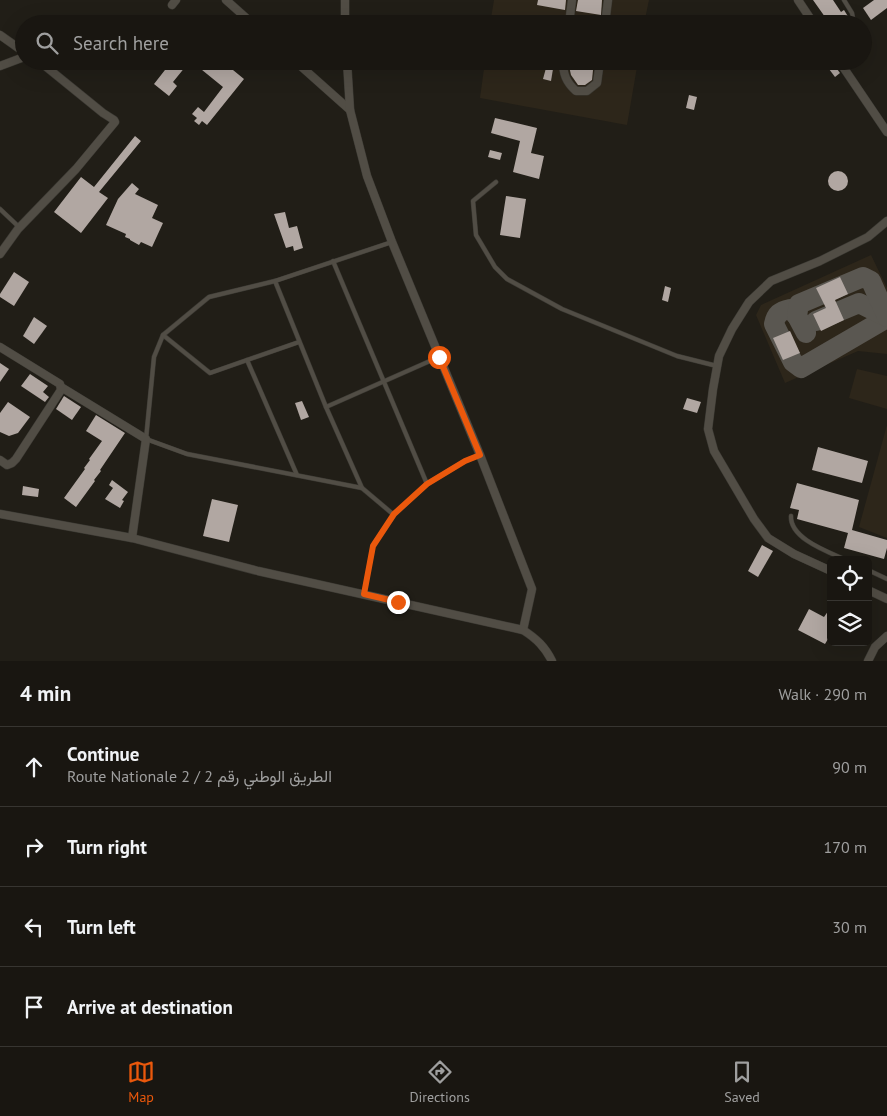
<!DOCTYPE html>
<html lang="en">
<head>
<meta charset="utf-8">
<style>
	:root { --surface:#191611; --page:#26231f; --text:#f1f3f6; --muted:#9f9f9f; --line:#373531; --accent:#ea580c }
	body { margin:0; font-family:"PT Sans",Vazirmatn,sans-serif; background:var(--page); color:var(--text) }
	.controls { position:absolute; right:15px; bottom:15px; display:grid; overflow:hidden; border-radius:8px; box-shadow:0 5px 20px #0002 }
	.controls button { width:45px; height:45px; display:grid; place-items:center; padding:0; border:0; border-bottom:1px solid var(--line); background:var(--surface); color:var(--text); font:25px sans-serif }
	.stop { position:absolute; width:15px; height:15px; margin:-11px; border:4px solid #ea580c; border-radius:50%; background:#fff }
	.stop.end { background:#ea580c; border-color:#fff; box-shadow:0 1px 5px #0008 }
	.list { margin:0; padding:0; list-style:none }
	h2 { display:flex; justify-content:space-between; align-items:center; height:65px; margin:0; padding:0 20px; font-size:21px }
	h2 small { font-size:16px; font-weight:400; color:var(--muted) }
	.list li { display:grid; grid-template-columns:32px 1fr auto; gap:15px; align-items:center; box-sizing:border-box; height:80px; padding:0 20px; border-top:1px solid var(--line) }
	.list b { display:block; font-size:19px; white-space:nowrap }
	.list p { margin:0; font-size:16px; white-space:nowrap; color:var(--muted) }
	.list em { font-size:16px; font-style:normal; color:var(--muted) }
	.icon { flex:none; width:28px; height:28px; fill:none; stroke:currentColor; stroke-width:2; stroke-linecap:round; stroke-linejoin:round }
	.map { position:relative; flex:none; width:887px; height:661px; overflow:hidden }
	.search { position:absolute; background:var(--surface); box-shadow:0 5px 20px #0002; left:15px; right:15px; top:15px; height:55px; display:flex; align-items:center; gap:12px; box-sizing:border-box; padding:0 18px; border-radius:28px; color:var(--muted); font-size:19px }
	.sheet { height:385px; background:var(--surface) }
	nav { display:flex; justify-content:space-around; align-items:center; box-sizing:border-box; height:70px; border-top:1px solid var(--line); background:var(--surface); font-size:14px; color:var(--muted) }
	nav a { display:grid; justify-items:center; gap:2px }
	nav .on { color:var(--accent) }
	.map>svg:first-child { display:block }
	.built { fill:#2d261a }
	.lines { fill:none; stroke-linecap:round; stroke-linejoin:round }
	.taxiway { stroke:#5a5751; stroke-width:20 }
	.building { fill:#b1a7a2 }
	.lane-casing { stroke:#3c3a34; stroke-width:5 }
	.street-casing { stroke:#3c3a34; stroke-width:9 }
	.lane { stroke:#514d45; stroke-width:4 }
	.street { stroke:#514d45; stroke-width:8 }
	.route { stroke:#ea580c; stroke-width:6 }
</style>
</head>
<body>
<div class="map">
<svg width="887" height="661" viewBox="0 0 887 661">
	<rect width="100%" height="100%" fill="#211e17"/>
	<g class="built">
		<polygon points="494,0 649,0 644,24 490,24"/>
		<polygon points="485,61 638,61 627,125 480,98"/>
		<polygon points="871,255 887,288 887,354 858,351 785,383 756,315 761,305"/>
		<polygon points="857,369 887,376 887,409 849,398"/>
		<polygon points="887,425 887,538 859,527"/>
	</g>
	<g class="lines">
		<g class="taxiway">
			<path d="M 797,316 L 790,309 C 780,311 776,314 774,324 L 793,362 L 801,368 L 887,318"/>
			<polyline points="816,321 859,303 887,317"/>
			<polyline points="806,333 797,316 799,304 863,277 871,281 887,317"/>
		</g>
	</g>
	<g class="building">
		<polygon points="538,0 566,0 565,10 537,5"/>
		<polygon points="578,0 602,0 601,15 576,11"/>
		<polygon points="813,0 833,0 841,12 844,10 849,18 850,24 830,24"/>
		<polygon points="874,0 887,0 887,8 871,20 863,8"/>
		<polygon points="172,61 190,61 173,82 177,86 169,96 154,84"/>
		<polygon points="191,61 222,61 244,79 207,125 202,121 199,125 194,121 197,118 192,114 198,107 204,112 223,87"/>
		<polygon points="823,61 831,61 840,73 835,77"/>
		<polygon points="569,66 593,70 592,80 585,85 578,85 571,75"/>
		<polygon points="546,68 553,69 551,81 543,79"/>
		<polygon points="689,95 697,97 694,110 686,108"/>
		<polygon points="495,118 537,128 531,153 544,156 539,179 513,172 520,141 491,133"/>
		<polygon points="135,136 141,141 99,192 108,198 81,233 54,212 81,177 94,187"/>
		<polygon points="490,150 502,153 500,160 488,157"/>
		<circle cx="838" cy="181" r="10"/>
		<polygon points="132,183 139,189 135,194 158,205 152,218 163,223 152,247 141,242 139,245 130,240 130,239 125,237 126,234 106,225 118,199"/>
		<polygon points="506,196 526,199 520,238 500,235"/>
		<polygon points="285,212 289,228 297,226 303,248 294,251 293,246 286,248 274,214"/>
		<polygon points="14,272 29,282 14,306 0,297 0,294"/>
		<polygon points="840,277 848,294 835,300 844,320 821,331 813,314 826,308 816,288"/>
		<polygon points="665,286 671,288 668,302 662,300"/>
		<polygon points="34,317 47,326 34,344 23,336"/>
		<polygon points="790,331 800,353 783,360 773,338"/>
		<polygon points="0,363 9,369 0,382"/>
		<polygon points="30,374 48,386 43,392 49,397 45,402 21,386"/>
		<polygon points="64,396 81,407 72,420 56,409"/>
		<polygon points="687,398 701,402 697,413 683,409"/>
		<polygon points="302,401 309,417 301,420 295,403"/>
		<polygon points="8,402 30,417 18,433 9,436 0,432 0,413"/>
		<polygon points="96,415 125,433 100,470 101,471 94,480 95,481 76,507 64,498 85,469 84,468 90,460 89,459 102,441 86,431"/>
		<polygon points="818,447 868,461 862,483 812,470"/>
		<polygon points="112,480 128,492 122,500 124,501 120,508 105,499 113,488 109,485"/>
		<polygon points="797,483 859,500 852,530 887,540 887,548 884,559 844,548 848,533 797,519 799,510 790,508"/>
		<polygon points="23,486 39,489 38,497 22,495"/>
		<polygon points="212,499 238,505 229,542 203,536"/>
		<polygon points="762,545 773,551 758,577 748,571"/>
		<polygon points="831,607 831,634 825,644 798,630 809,609 824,617"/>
	</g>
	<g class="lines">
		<g class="lane-casing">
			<g id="lane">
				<polyline points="844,0 852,13 854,24"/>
				<polyline points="846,72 849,61"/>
				<polyline points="496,182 473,201 476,235 495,267 507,279 562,309 677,356 717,366"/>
				<polyline points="0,209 19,227"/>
				<polyline points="333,261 427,484"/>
				<polyline points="275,281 326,407 362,488 394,515"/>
				<polyline points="163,335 210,373 299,342"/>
				<polyline points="247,360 297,475"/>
				<polyline points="326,407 439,357"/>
				<polyline points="362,488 187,454 146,439 154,357 163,335 209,297 275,281 392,242"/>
				<path d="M 791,516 C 790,539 829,552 846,560"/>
				<polyline points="868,570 887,579"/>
				<polyline points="364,594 373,546 394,515 427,484 465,461 480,455"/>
			</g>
		</g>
		<g class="street-casing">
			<g id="street">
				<polyline points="226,0 253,24"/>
				<polyline points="345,0 345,24"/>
				<polyline points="798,0 814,24"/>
				<polyline points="172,5 176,0"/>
				<polyline points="569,24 572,0"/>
				<polyline points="605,24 608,0"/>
				<polyline points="0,35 24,52"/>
				<polyline points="295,61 350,110"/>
				<polyline points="347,61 350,110 367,176 392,242 480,455 532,589 523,630"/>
				<path d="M 563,61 C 563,74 566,82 576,91 L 587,91 L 597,83 L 600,61"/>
				<polyline points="839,61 887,132"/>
				<polyline points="0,66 24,57"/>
				<polyline points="0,254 18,229 76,169 115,122 114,120 103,113 39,61"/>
				<polyline points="0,347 60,384 61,390 16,459 12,463 7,465 0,460"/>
				<polyline points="61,387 146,439 132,538"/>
				<path d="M 0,514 L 132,538 L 258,571 L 523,630 C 537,639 545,647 552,661"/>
				<polyline points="831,571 794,554 768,538 754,519 714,451 708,429 713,389 719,356 732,329 749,302 771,281 820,261 868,237 887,221"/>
				<polyline points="868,590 887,599"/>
				<polyline points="868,661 875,647 887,636"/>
			</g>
		</g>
		<use href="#lane" class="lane"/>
		<use href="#street" class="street"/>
	</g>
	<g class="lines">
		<polyline class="route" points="398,602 364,594 373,546 394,514 427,484 465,461 480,455 439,357"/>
	</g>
</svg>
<div class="controls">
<button><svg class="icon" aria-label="locate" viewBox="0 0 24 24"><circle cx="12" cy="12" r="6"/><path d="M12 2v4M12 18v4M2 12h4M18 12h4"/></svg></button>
<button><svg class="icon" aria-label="layers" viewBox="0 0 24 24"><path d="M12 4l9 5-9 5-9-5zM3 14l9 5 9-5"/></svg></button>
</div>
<div class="stop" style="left:439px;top:357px"></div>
<div class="stop end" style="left:398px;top:602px"></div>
<div class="search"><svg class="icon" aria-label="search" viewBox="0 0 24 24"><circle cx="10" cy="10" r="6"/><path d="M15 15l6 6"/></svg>Search here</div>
</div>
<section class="sheet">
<h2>4 min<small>Walk · 290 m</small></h2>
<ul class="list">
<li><svg class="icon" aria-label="ahead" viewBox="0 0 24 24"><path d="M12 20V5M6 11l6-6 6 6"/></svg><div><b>Continue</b><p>Route Nationale 2 / الطريق الوطني رقم 2</p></div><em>90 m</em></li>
<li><svg class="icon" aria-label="right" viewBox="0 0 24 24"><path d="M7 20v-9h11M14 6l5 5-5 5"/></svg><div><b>Turn right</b></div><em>170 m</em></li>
<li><svg class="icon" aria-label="left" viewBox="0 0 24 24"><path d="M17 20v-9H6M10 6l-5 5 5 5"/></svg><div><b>Turn left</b></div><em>30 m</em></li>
<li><svg class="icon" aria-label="arrive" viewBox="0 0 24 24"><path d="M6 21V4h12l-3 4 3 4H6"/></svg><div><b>Arrive at destination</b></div></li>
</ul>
</section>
<nav>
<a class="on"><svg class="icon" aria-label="map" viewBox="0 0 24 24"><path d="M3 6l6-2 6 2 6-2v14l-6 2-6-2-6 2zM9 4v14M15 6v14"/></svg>Map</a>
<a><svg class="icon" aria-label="directions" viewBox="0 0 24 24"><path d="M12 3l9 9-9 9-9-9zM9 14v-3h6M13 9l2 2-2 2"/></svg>Directions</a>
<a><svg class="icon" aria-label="saved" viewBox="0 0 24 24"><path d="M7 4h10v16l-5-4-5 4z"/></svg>Saved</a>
</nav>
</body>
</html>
